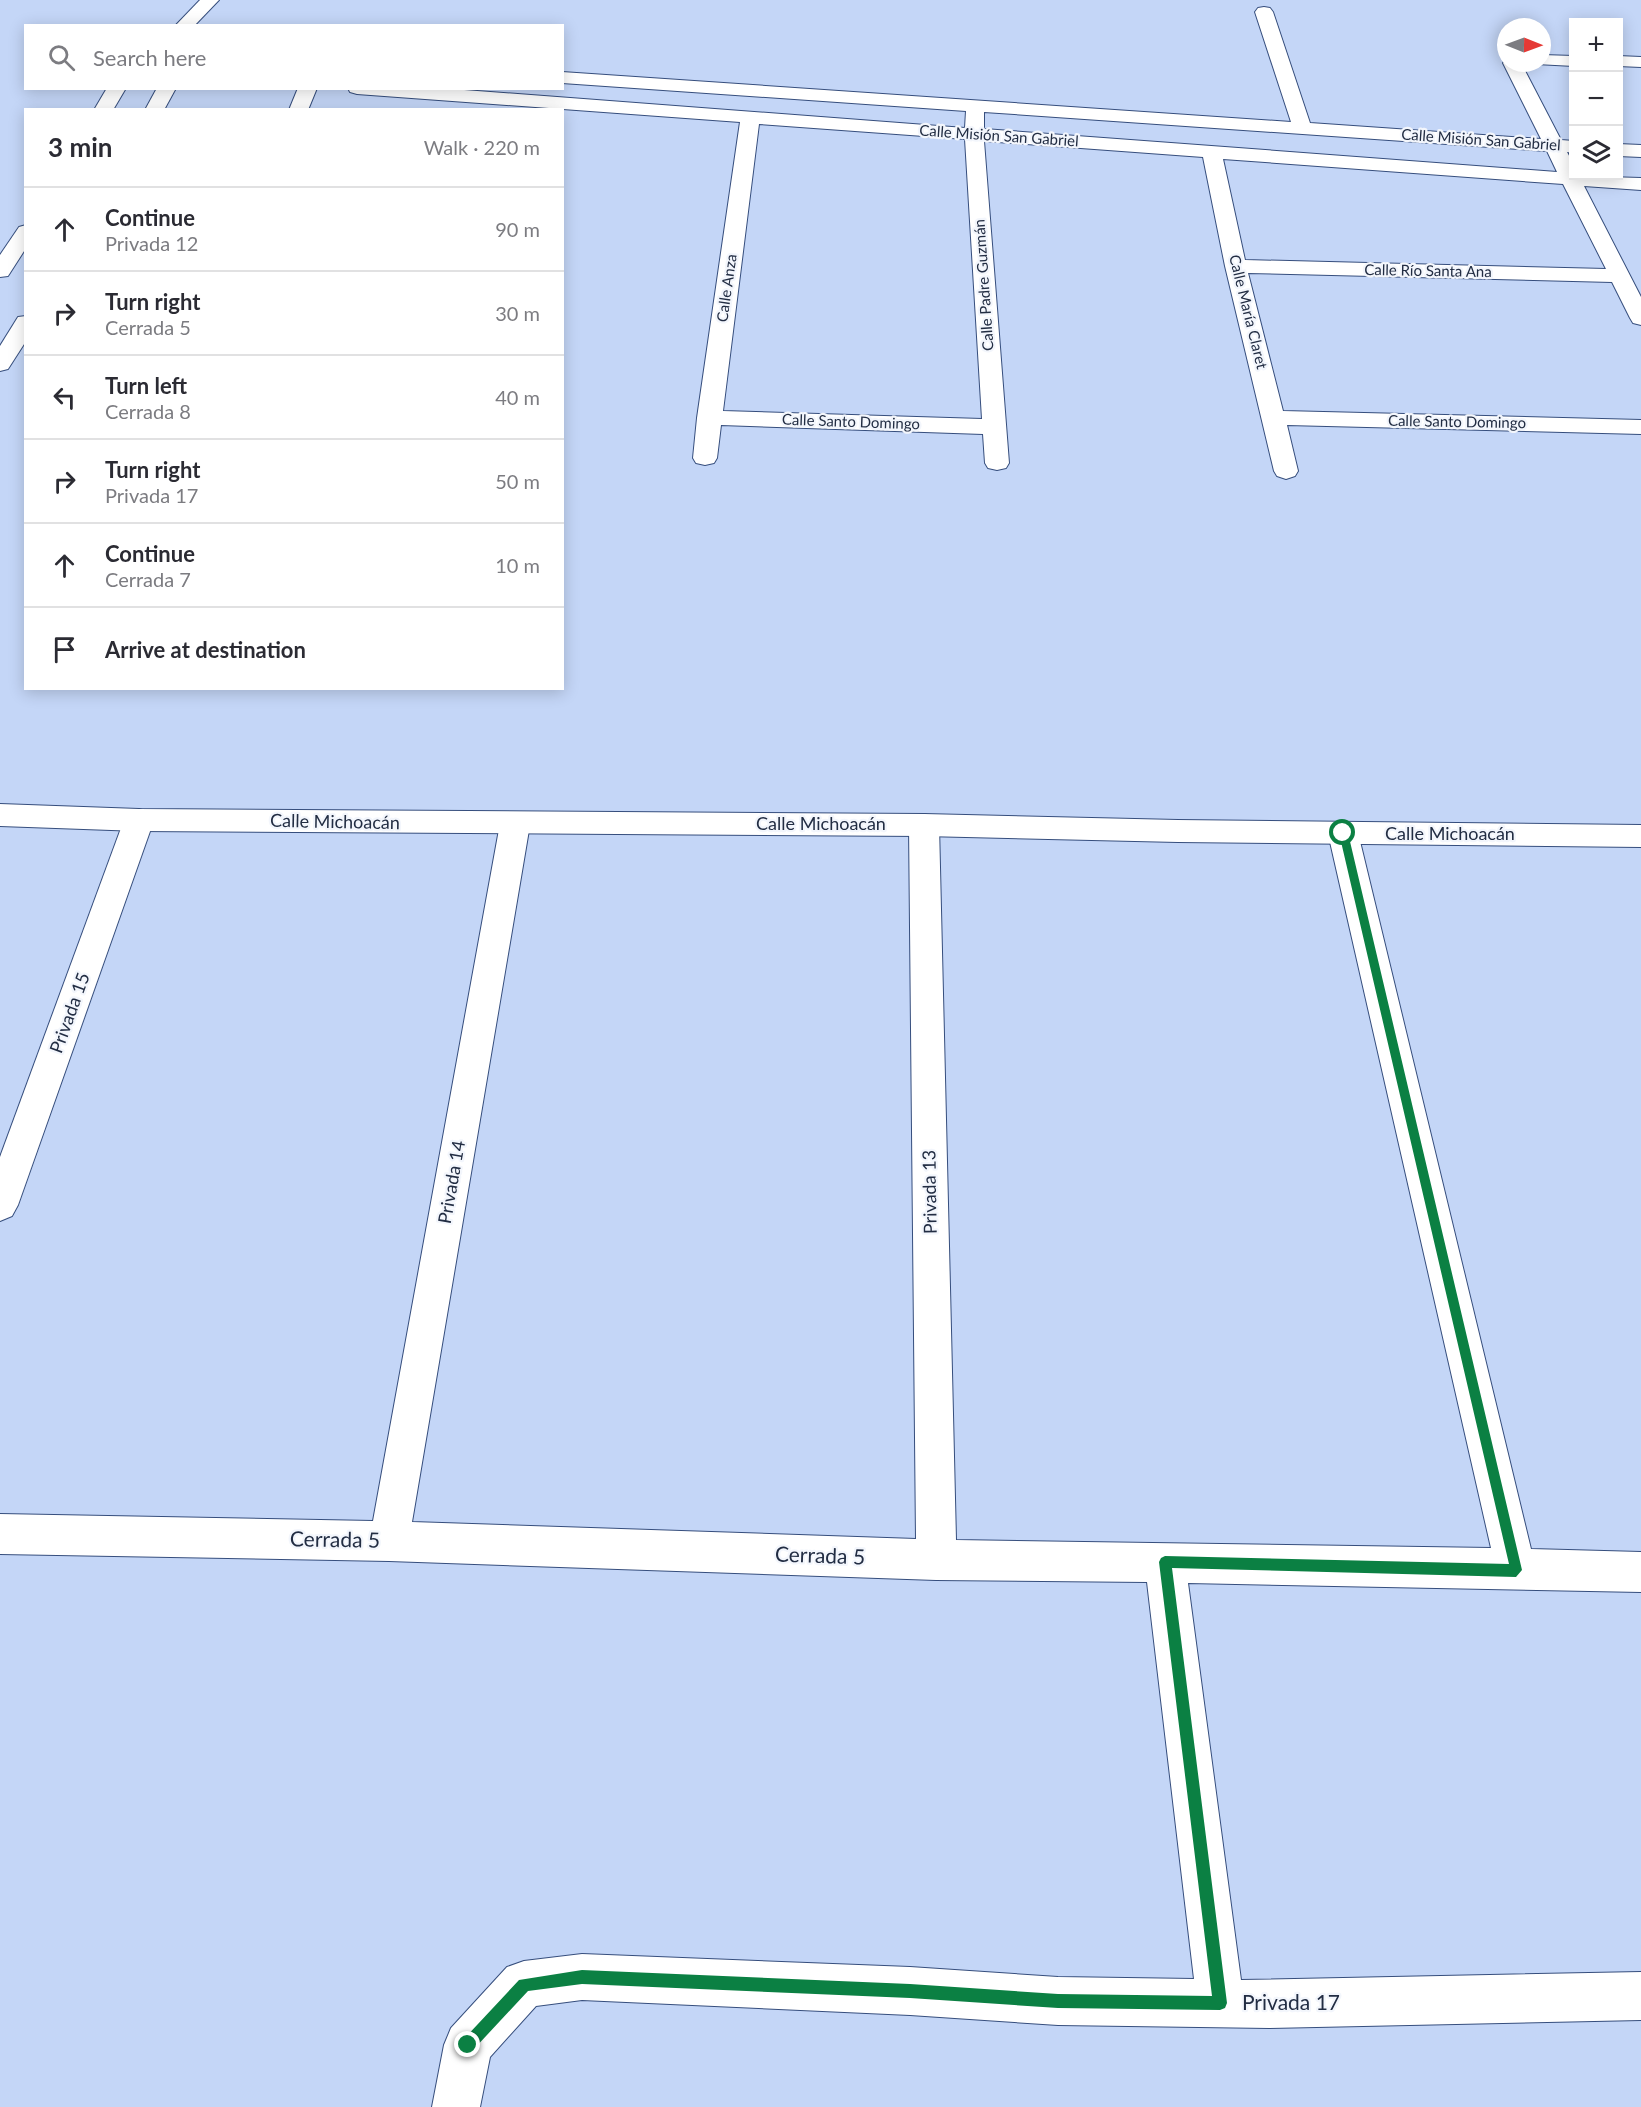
<!DOCTYPE html>
<html lang="en">
<head>
<meta charset="utf-8">
<style>
	:root { --surface:#fff; --page:#f2f2f3; --text:#2b2b33; --muted:#7c7c81; --line:#e1e1e2 }
	body { margin:0; font-family:Lato,sans-serif; background:var(--page); color:var(--text) }
	.controls { position:absolute; right:18px; top:18px; display:grid; overflow:hidden; border-radius:0px; box-shadow:0 3px 15px #0003 }
	.controls button { width:54px; height:54px; display:grid; place-items:center; padding:0; border:0; border-bottom:2px solid var(--line); background:var(--surface); color:var(--text); font:30px sans-serif }
	.compass { position:absolute; left:1497px; top:18px; width:54px; height:54px; border-radius:50%; background:var(--surface); box-shadow:0 3px 15px #0003; rotate:91deg }
	.stop { position:absolute; width:18px; height:18px; margin:-14px; border:4px solid #0b8043; border-radius:50%; background:#fff }
	.stop.end { background:#0b8043; border-color:#fff; box-shadow:0 2px 6px #0008 }
	.list { margin:0; padding:0; list-style:none }
	h2 { display:flex; justify-content:space-between; align-items:center; height:78px; margin:0; padding:0 24px; font-size:26px }
	h2 small { font-size:20px; font-weight:400; color:var(--muted) }
	.list li { display:grid; grid-template-columns:39px 1fr auto; gap:18px; align-items:center; box-sizing:border-box; height:84px; padding:0 24px; border-top:2px solid var(--line) }
	.list b { display:block; font-size:22px; white-space:nowrap }
	.list p { margin:0; font-size:20px; white-space:nowrap; color:var(--muted) }
	.list em { font-size:20px; font-style:normal; color:var(--muted) }
	.icon { flex:none; width:33px; height:33px; fill:none; stroke:currentColor; stroke-width:2; stroke-linecap:round; stroke-linejoin:round }
	.map { position:relative; flex:none; width:1641px; height:2107px; overflow:hidden }
	.search { position:absolute; background:var(--surface); box-shadow:0 3px 15px #0003; left:24px; top:24px; width:540px; height:66px; display:flex; align-items:center; gap:15px; box-sizing:border-box; padding:0 21px; border-radius:0px; color:var(--muted); font-size:22px }
	.panel { position:absolute; background:var(--surface); box-shadow:0 3px 15px #0003; left:24px; top:108px; width:540px; height:582px; border-radius:0px }
	.map>svg:first-child { display:block }
	.lines { fill:none; stroke-linecap:round; stroke-linejoin:round }
	.street-casing { stroke:#364e7d; stroke-width:2 }
	.secondary-casing { stroke:#364e7d; stroke-width:2 }
	.street { fill:#fff; fill-rule:evenodd }
	.secondary { fill:#fff; fill-rule:evenodd }
	.route { fill:#0b8043 }
	.labels { text-anchor:middle; stroke-width:4.5; stroke-linejoin:round; paint-order:stroke }
	.far-street-label { font-size:15px; fill:#222d43; stroke:#f3f6fc }
	.street-label { font-size:18px; fill:#222d43; stroke:#f3f6fc }
	.near-street-label { font-size:21px; fill:#222d43; stroke:#f3f6fc }
</style>
</head>
<body>
<div class="map">
<svg width="1641" height="2107" viewBox="0 0 1641 2107">
	<rect width="100%" height="100%" fill="#c4d6f7"/>
	<g class="lines">
		<g class="street-casing">
			<g id="street">
				<polygon points="200,0 219,0 194,26 175,26"/>
				<path d="M 1264,7 L 1270,8 L 1273,12 L 1310,123 L 1541,139 L 1503,63 L 1506,59 L 1506,63 L 1521,63 L 1561,140 L 1574,141 L 1574,153 L 1567,152 L 1574,165 L 1574,176 L 1641,178 L 1641,190 L 1584,186 L 1641,297 L 1641,325 L 1633,323 L 1630,318 L 1612,282 L 1248,273 L 1283,411 L 1641,420 L 1641,434 L 1287,425 L 1298,471 L 1295,476 L 1286,479 L 1277,476 L 1274,471 L 1225,266 L 1203,157 L 984,141 L 1009,463 L 1006,468 L 997,470 L 988,468 L 985,463 L 983,434 L 721,425 L 717,458 L 714,463 L 705,465 L 696,463 L 693,458 L 697,418 L 740,122 L 357,94 L 350,92 L 348,88 L 438,88 L 965,128 L 966,111 L 562,83 L 562,72 L 1291,122 L 1255,12 L 1258,8 ZM 984,112 L 1547,151 L 1557,172 L 984,129 ZM 759,124 L 965,139 L 982,419 L 723,411 ZM 1223,159 L 1563,184 L 1606,269 L 1245,260 Z"/>
				<polygon points="1542,55 1574,56 1574,66 1536,64 1542,63"/>
				<polygon points="1618,56 1641,57 1641,67 1618,66"/>
				<polygon points="107,88 126,88 113,110 94,110"/>
				<polygon points="157,88 176,88 164,110 145,110"/>
				<polygon points="298,88 317,88 308,110 289,110"/>
				<polygon points="1618,144 1641,145 1641,157 1618,156"/>
				<polygon points="26,225 26,248 8,276 0,277 0,255 19,227"/>
				<polygon points="26,316 26,341 8,369 0,371 0,346 18,317"/>
				<polygon points="139,809 149,812 154,820 18,1205 12,1216 0,1221 0,1157 124,820 129,812"/>
				<polygon points="515,813 525,816 530,824 412,1522 916,1539 909,825 914,817 924,814 934,817 939,825 956,1540 1491,1548 1328,833 1333,825 1343,822 1353,825 1358,833 1531,1549 1641,1552 1641,1592 1188,1583 1241,1980 1641,1972 1641,2020 1269,2028 1058,2025 910,2015 582,2000 536,2006 490,2057 480,2107 432,2107 444,2045 451,2028 507,1967 524,1961 582,1954 910,1967 1058,1977 1194,1979 1147,1582 936,1580 389,1561 0,1554 0,1514 373,1521 500,824 505,816"/>
			</g>
		</g>
		<g class="secondary-casing">
			<polygon id="secondary" points="0,804 139,809 924,814 1178,820 1641,825 1641,847 1178,842 924,836 139,831 0,826"/>
		</g>
		<use href="#street" class="street"/>
		<use href="#secondary" class="secondary"/>
	</g>
	<polygon class="route" points="1343,830 1348,833 1522,1570 1516,1577 1172,1568 1227,2003 1225,2008 1220,2010 1058,2008 910,1998 582,1984 528,1991 473,2050 468,2052 463,2050 461,2045 463,2040 519,1980 582,1970 910,1984 1058,1994 1212,1996 1159,1562 1161,1558 1165,1556 1509,1564 1339,833"/>
	<g class="labels">
		<g class="far-street-label">
			<text transform="translate(999 136) rotate(4)" y="5">Calle Misión San Gabriel</text>
			<text transform="translate(1481 140) rotate(4)" y="5">Calle Misión San Gabriel</text>
			<text transform="translate(1428 271) rotate(1)" y="5">Calle Río Santa Ana</text>
			<text transform="translate(984 285) rotate(-94)" y="5">Calle Padre Guzmán</text>
			<text transform="translate(727 288) rotate(-82)" y="5">Calle Anza</text>
			<text transform="translate(1248 312) rotate(76)" y="5">Calle María Claret</text>
			<text transform="translate(851 422) rotate(2)" y="5">Calle Santo Domingo</text>
			<text transform="translate(1457 422) rotate(1)" y="5">Calle Santo Domingo</text>
		</g>
		<g class="street-label">
			<text transform="translate(335 822) rotate(1)" y="6">Calle Michoacán</text>
			<text x="821" y="830">Calle Michoacán</text>
			<text x="1450" y="840">Calle Michoacán</text>
			<text transform="translate(70 1013) rotate(-70)" y="6">Privada 15</text>
			<text transform="translate(452 1182) rotate(-80)" y="6">Privada 14</text>
			<text transform="translate(930 1192) rotate(-91)" y="6">Privada 13</text>
		</g>
		<g class="near-street-label">
			<text transform="translate(335 1540) rotate(1)" y="7">Cerrada 5</text>
			<text transform="translate(820 1556) rotate(2)" y="7">Cerrada 5</text>
			<text x="1291" y="2010">Privada 17</text>
		</g>
	</g>
</svg>
<div class="controls">
<button>+</button>
<button>−</button>
<button><svg class="icon" aria-label="layers" viewBox="0 0 24 24"><path d="M12 4l9 5-9 5-9-5zM3 14l9 5 9-5"/></svg></button>
</div>
<svg class="compass" viewBox="-18 -18 36 36"><path d="M0-13l5 13h-10z" fill="#e53935"/><path d="M0 13l5-13h-10z" fill="#7c7c81"/></svg>
<div class="stop" style="left:1343px;top:833px"></div>
<div class="stop end" style="left:468px;top:2045px"></div>
<div class="search"><svg class="icon" aria-label="search" viewBox="0 0 24 24"><circle cx="10" cy="10" r="6"/><path d="M15 15l6 6"/></svg>Search here</div>
<section class="panel">
<h2>3 min<small>Walk · 220 m</small></h2>
<ul class="list">
<li><svg class="icon" aria-label="ahead" viewBox="0 0 24 24"><path d="M12 20V5M6 11l6-6 6 6"/></svg><div><b>Continue</b><p>Privada 12</p></div><em>90 m</em></li>
<li><svg class="icon" aria-label="right" viewBox="0 0 24 24"><path d="M7 20v-9h11M14 6l5 5-5 5"/></svg><div><b>Turn right</b><p>Cerrada 5</p></div><em>30 m</em></li>
<li><svg class="icon" aria-label="left" viewBox="0 0 24 24"><path d="M17 20v-9H6M10 6l-5 5 5 5"/></svg><div><b>Turn left</b><p>Cerrada 8</p></div><em>40 m</em></li>
<li><svg class="icon" aria-label="right" viewBox="0 0 24 24"><path d="M7 20v-9h11M14 6l5 5-5 5"/></svg><div><b>Turn right</b><p>Privada 17</p></div><em>50 m</em></li>
<li><svg class="icon" aria-label="ahead" viewBox="0 0 24 24"><path d="M12 20V5M6 11l6-6 6 6"/></svg><div><b>Continue</b><p>Cerrada 7</p></div><em>10 m</em></li>
<li><svg class="icon" aria-label="arrive" viewBox="0 0 24 24"><path d="M6 21V4h12l-3 4 3 4H6"/></svg><div><b>Arrive at destination</b></div></li>
</ul>
</section>
</div>
</body>
</html>
